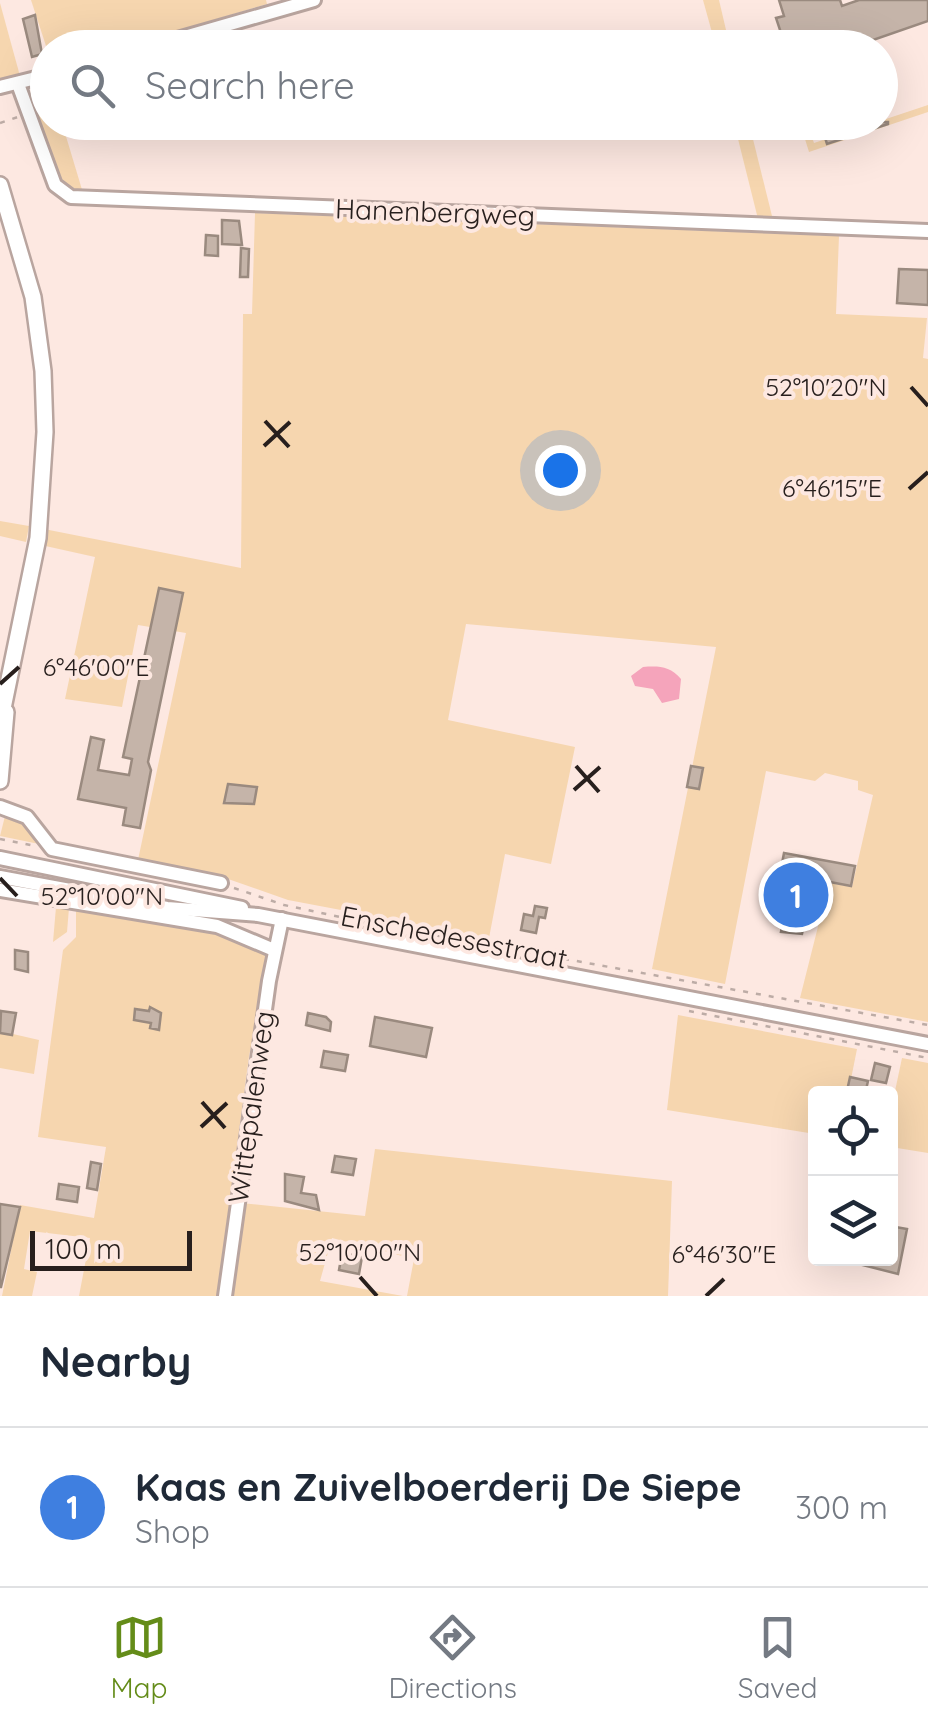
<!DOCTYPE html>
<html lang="en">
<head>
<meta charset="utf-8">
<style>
	:root { --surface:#fff; --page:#f2f2f3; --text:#1f2937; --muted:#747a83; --line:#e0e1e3; --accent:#648c19 }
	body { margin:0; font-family:Quicksand,sans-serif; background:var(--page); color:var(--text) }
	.controls { position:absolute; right:30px; bottom:30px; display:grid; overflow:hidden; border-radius:10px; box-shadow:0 10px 40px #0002 }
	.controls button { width:90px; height:90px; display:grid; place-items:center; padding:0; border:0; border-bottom:2px solid var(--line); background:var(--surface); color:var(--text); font:50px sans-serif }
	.scale { position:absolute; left:30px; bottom:25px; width:162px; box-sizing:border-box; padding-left:10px; border:5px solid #271f1d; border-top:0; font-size:28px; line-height:35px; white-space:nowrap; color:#271f1d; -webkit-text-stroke:8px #fde8e1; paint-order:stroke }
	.you { position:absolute; left:560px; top:470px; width:35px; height:35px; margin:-25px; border:8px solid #fff; border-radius:50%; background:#1a73e8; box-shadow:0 0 0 15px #1a73e833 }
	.badge { display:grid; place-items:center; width:65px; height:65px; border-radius:50%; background:var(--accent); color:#fff; font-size:32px; font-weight:700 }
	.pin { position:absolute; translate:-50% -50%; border:5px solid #fff; box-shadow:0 2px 10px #0006 }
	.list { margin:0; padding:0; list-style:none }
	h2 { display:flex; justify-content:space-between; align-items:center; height:130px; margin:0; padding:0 40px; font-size:42px }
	h2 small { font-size:32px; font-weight:400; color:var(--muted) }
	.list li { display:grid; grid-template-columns:65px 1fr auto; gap:30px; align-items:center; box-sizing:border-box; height:160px; padding:0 40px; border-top:2px solid var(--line) }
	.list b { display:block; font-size:38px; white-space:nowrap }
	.list p { margin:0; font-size:32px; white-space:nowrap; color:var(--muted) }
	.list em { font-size:32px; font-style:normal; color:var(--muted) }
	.icon { flex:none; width:55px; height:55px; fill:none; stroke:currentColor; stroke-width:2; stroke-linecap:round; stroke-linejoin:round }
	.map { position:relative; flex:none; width:928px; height:1296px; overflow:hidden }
	.search { position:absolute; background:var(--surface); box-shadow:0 10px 40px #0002; left:30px; right:30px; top:30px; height:110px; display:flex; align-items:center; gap:25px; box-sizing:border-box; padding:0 35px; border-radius:55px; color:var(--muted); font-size:38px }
	.sheet { height:290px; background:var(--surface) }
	nav { display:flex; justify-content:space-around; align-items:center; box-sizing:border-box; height:140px; border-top:2px solid var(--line); background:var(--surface); font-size:28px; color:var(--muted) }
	nav a { display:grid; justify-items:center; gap:5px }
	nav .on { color:var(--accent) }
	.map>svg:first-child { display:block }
	.green { fill:#f6d6af }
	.water { fill:#f5a4bb }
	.building { fill:#c5b4a9; stroke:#9a8a7f; stroke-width:2.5 }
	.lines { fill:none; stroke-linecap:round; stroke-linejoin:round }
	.minor-casing { stroke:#b9a59f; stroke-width:18 }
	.major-casing { stroke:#b9a59f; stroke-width:20 }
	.path { stroke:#bdaca6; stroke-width:2.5; stroke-dasharray:5 8; stroke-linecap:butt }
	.minor { stroke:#fff; stroke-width:12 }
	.major { stroke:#fff; stroke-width:15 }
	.ticks { fill:none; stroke:#271f1d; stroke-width:4 }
	.labels { text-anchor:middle; stroke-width:8; stroke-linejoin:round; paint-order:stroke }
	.street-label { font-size:28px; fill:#271f1d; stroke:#fde8e1 }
	.ticks-label { font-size:25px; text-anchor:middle; fill:#271f1d; stroke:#fde8e1; stroke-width:8; stroke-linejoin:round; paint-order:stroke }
</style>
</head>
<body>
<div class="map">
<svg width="928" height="1296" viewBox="0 0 928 1296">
	<rect width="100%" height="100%" fill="#fde8e1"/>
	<g class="green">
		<polygon points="31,0 266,0 267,4 124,47 47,49"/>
		<polygon points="703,0 719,0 730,47 716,47"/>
		<polygon points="0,3 20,76 0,79"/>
		<polygon points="47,82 48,122 62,123 83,193 63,187 30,103 31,88"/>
		<polygon points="928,105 928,112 809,152 800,123 807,123 814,143"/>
		<polygon points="734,123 749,123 773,220 758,219"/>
		<polygon points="255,213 839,236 836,314 927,318 923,358 928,359 928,1022 800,998 829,883 852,887 873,795 858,790 858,781 825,773 815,781 766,771 725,984 652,969 716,647 466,624 448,720 575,747 551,864 505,854 489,938 288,900 211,873 138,860 186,633 138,625 122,707 65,699 95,557 41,545 44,529 241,568 243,314 252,314"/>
		<polygon points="0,521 29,526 26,542 0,536"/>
		<polygon points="5,816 19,817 44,845 0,836"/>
		<polygon points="56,907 69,908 67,932 53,942"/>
		<path d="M 76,910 C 131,919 227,922 270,958 L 249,1056 L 217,1296 L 79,1296 L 90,1238 L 30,1231 L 24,1269 L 37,1272 L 32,1296 L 2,1296 L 20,1205 L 94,1218 L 106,1147 L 38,1137 L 63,950 L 76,937 Z"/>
		<polygon points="678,1015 857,1049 849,1089 853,1093 816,1094 815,1134 667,1110"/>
		<polygon points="0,1031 39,1040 34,1074 0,1068"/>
		<polygon points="902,1058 928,1063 928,1153 891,1147 891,1110"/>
		<polygon points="375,1149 672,1181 668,1296 407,1296 414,1259 332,1238 320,1281 403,1296 228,1296 241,1203 365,1216"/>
	</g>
	<path class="water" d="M 643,667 C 659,666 670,666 681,679 L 679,699 L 662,703 L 653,689 L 635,686 L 631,676 Z"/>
	<g class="building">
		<polygon points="779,0 840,0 842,6 859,0 928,0 928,21 850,48 786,48 776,18 784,16"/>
		<polygon points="35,15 42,54 32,57 23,19"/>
		<polygon points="820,122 888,122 888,124 827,144"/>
		<polygon points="222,220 239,221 242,245 222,244"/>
		<polygon points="206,235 218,236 218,256 205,255"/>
		<polygon points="241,248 249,249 248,277 240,277"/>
		<polygon points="899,269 928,270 928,305 897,303"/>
		<polygon points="159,588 183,593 148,762 151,770 140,828 123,825 126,808 78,799 91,737 104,740 98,770 129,775 132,759 123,757"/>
		<polygon points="691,766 703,768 699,789 687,787"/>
		<polygon points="228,784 257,787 254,804 224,803"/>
		<polygon points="784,853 855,866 851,886 809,878 804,902 797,900 794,916 805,919 802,934 781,932 788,899 776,896"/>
		<polygon points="535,906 547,908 545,918 539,917 536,933 521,930 524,914 533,916"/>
		<polygon points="15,950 28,952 28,972 15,969"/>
		<polygon points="150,1007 161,1013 159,1030 150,1028 151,1023 134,1020 135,1009 149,1011"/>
		<polygon points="1,1011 16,1013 12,1035 0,1033"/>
		<polygon points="308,1013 326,1017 331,1022 330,1031 306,1025"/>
		<polygon points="375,1017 432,1028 426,1057 370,1046"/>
		<polygon points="324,1051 348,1055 345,1071 321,1067"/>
		<polygon points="875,1063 890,1067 886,1083 871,1080"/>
		<polygon points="850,1077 868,1081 865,1094 847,1091"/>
		<polygon points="335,1156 356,1159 353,1175 332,1172"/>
		<polygon points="91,1162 101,1164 97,1190 87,1188"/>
		<polygon points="285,1174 304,1177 301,1193 316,1195 319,1210 285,1201"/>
		<polygon points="59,1184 79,1187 77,1202 57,1199"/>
		<polygon points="0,1204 20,1207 1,1287 0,1287"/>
		<polygon points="890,1226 907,1229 898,1274 855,1263 856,1258 890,1258"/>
		<polygon points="342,1253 362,1257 359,1274 339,1270"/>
	</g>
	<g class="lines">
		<g class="minor-casing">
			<g id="minor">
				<polyline points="146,48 314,0"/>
				<polyline points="18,84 55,185 71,197 928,231"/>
				<polyline points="0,87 48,75"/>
				<polyline points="0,807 27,817 52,849 221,883"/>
				<polyline points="0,858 242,908"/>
				<polyline points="0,877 167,908 258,915 928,1044"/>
				<polyline points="0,890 217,926 274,950"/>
				<polyline points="225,1296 269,981 282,919"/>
			</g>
		</g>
		<g class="major-casing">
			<g id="major">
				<polyline points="0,185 33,297 43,371 45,432 38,538 0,723"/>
				<polyline points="0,781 6,712"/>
			</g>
		</g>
		<g class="path">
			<polyline points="0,123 18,117"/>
			<polyline points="0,839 35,846"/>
			<polyline points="234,888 284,905 373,924 928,1025"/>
			<polyline points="689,1011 928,1058"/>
		</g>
		<use href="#minor" class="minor"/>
		<use href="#major" class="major"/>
	</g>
	<path class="ticks" d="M 911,387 L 928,406M 265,421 L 289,447M 264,446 L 290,422M 909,489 L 928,472M 0,684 L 19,667M 576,766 L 599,792M 574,790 L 600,767M 0,878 L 17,896M 202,1102 L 225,1128M 201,1127 L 227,1103M 360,1277 L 377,1296M 706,1296 L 724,1279"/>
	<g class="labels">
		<g class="street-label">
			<text transform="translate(435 212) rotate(2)" y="10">Hanenbergweg</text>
			<text transform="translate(454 937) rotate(11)" y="10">Enschedesestraat</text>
			<text transform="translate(251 1107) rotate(-82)" y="10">Wittepalenweg</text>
		</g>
	</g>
	<g class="ticks-label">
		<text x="826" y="396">52°10'20"N</text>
		<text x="832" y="497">6°46'15"E</text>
		<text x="96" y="676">6°46'00"E</text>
		<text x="102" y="905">52°10'00"N</text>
		<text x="360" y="1261">52°10'00"N</text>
		<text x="724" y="1263">6°46'30"E</text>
	</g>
</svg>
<div class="controls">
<button><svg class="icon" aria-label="locate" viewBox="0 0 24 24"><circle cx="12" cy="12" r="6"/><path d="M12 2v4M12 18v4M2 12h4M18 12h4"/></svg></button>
<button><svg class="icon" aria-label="layers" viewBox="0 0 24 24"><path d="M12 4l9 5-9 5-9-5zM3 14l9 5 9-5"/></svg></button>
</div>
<div class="scale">100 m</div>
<div class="you"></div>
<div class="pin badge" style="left:796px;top:895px;background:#3f7fe0">1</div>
<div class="search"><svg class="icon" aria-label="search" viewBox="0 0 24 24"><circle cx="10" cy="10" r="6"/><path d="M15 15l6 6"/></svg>Search here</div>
</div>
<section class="sheet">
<h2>Nearby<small></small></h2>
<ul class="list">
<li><span class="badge" style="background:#3f7fe0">1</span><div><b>Kaas en Zuivelboerderij De Siepe</b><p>Shop</p></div><em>300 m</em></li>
</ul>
</section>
<nav>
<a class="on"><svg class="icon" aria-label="map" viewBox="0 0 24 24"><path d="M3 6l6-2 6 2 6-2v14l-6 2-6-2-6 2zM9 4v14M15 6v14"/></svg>Map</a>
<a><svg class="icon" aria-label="directions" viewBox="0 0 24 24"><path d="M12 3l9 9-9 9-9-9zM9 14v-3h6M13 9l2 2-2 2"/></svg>Directions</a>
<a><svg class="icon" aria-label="saved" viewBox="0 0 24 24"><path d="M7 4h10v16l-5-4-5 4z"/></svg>Saved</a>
</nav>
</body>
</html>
